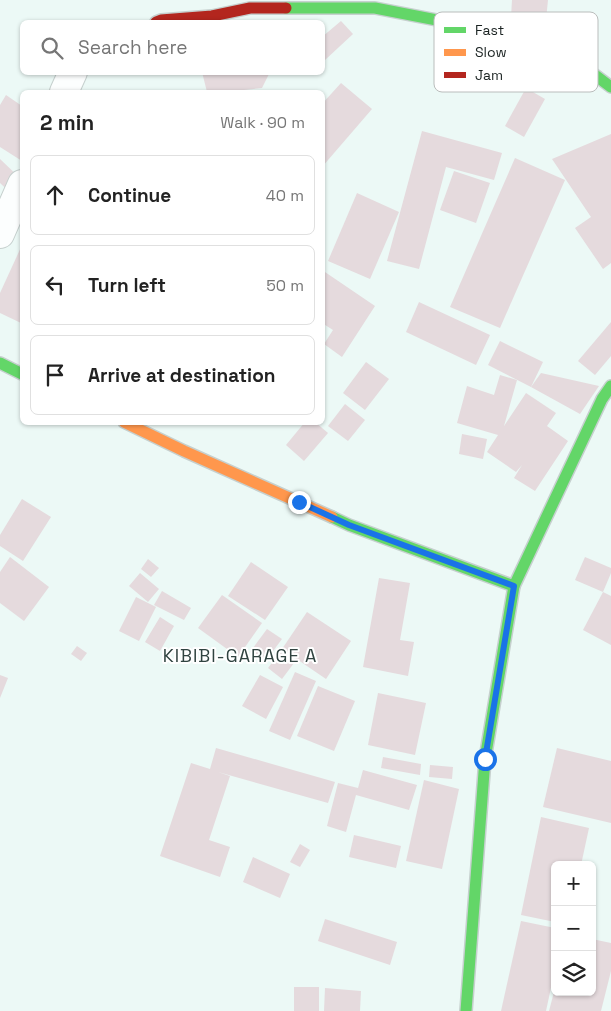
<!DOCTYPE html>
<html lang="en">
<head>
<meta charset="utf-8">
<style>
	:root { --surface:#fff; --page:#f6f6f6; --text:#222; --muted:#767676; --line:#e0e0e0 }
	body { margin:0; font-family:"Space Grotesk",sans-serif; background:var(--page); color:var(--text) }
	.controls { position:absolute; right:15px; bottom:15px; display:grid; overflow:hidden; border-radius:8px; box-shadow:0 1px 4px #0004 }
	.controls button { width:45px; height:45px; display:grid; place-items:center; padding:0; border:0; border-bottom:1px solid var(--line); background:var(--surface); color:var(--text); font:25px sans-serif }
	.stop { position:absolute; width:15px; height:15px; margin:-11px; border:4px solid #1a73e8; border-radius:50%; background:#fff }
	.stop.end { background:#1a73e8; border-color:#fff; box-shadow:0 1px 5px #0008 }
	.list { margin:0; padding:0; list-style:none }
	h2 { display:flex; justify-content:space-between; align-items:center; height:65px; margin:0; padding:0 20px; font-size:21px }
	h2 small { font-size:16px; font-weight:400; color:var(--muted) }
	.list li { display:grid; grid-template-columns:32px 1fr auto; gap:15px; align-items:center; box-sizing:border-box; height:80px; margin:0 10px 10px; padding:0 10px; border:1px solid var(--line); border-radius:8px }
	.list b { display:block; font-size:19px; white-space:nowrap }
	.list em { font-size:16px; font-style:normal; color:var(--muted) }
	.icon { flex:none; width:28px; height:28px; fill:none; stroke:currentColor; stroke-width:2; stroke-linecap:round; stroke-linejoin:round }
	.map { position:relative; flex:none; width:611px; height:1011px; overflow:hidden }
	.search { position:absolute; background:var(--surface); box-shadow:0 1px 4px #0004; left:20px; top:20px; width:305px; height:55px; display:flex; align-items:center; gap:12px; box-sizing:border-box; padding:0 18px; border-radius:8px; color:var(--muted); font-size:19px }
	.panel { position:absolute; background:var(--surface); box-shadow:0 1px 4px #0004; left:20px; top:90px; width:305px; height:335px; border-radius:8px }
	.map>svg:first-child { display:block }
	.building { fill:#e5dadd }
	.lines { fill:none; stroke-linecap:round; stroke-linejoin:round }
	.street-casing { stroke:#c6d0ce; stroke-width:30 }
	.fast-casing { stroke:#c6d0ce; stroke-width:14 }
	.slow-casing { stroke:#c6d0ce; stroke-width:14 }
	.jam-casing { stroke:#c6d0ce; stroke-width:14 }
	.street { stroke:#fcfefe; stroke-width:28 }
	.fast { stroke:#63d668; stroke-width:11 }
	.slow { stroke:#ff974d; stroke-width:11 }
	.jam { stroke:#b3261e; stroke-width:11 }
	.route { stroke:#1a73e8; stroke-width:6 }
	.labels { text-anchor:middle; stroke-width:4; stroke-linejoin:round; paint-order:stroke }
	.quarter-label { font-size:18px; letter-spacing:1px; fill:#304340; stroke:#fff }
	.key { fill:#fff; stroke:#babdbc; stroke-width:1 }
	.key-label { font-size:14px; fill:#1a2221 }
</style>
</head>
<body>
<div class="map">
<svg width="611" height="1011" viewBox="0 0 611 1011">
	<rect width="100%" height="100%" fill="#ecf9f6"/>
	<g class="building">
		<polygon points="512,0 548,0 546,20 511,17"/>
		<polygon points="341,21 353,34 325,60 322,57 322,37"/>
		<polygon points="202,72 270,72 262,88 225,92 207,92"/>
		<polygon points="341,83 372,109 322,167 322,104"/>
		<polygon points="526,88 545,99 524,137 505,126"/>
		<polygon points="6,95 22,106 22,161 0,147 0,105"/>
		<polygon points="422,131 502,153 494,180 446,167 419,269 387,261"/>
		<polygon points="611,134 611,263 603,269 575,228 591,217 552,159"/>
		<polygon points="515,158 565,180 500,328 450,307"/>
		<polygon points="0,159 22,180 15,197 0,183"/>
		<polygon points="454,171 490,183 476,223 440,210"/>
		<polygon points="357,193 399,212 370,279 328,261"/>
		<polygon points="22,245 22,319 21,323 0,313 0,293"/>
		<polygon points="322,270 375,306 342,357 324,344 333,330 322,323"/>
		<polygon points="419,302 490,335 476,365 406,332"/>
		<polygon points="611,322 611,356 595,375 578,361"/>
		<polygon points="500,341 543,362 531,387 488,365"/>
		<polygon points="366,362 389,379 365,410 343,393"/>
		<polygon points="541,373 599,386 580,414 531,387"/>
		<polygon points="500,375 517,380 504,426 526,393 556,413 547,426 568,441 535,491 514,478 522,465 516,472 487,452 498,435 457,423 467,386 494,395"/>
		<polygon points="345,404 365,420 348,441 328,426"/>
		<polygon points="305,422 315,422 328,433 304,461 286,445"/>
		<polygon points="462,434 487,439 483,459 459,454"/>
		<polygon points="22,499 51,517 23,561 0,546 0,535"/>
		<polygon points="10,557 49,587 24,621 0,603 0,572"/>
		<polygon points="585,557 611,568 611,573 603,592 575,580"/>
		<polygon points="148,559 159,568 151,577 141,569"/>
		<polygon points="251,562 288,587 265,620 228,596"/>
		<polygon points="140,573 159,589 148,602 129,586"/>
		<polygon points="379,578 410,583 400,640 414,642 408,676 363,667"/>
		<polygon points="162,591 191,608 184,620 154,605"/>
		<polygon points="603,592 611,596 611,645 583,630"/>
		<polygon points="222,595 262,623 238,657 198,628"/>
		<polygon points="136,597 156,607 139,641 119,631"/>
		<polygon points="307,612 351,641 326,679 282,649"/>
		<polygon points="160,617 174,626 160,651 145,642"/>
		<polygon points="267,629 282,639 265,662 250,652"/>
		<polygon points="77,646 87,653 81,661 71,654"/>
		<polygon points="280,652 294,663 282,679 268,668"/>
		<polygon points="295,672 316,681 290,740 269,731"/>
		<polygon points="0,675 8,678 0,698"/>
		<polygon points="260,675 283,687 266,719 242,706"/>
		<polygon points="318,686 355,701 334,751 297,736"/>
		<polygon points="378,693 426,703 415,755 368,745"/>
		<polygon points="216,748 335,782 328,803 218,772 230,776 209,840 230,847 220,877 160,856 191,763 210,769"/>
		<polygon points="557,748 611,761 611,823 543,807"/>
		<polygon points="383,757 421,764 420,775 381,768"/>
		<polygon points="430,765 453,767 452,779 429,777"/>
		<polygon points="363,770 417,785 409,810 356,795 346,832 327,826 338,783 358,788"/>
		<polygon points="424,780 459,789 442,869 406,861"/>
		<polygon points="541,817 589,828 581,865 555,865 555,922 521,915"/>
		<polygon points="354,835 401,846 396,868 349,857"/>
		<polygon points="300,844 310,850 300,867 290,862"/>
		<polygon points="253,857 290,874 280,898 243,882"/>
		<polygon points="325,919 397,942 390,965 318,941"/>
		<polygon points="521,921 555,928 555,969 546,1011 501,1011"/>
		<polygon points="592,939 611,943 611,971 601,1011 549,1011 554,992 592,992"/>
		<rect x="294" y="987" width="25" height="24"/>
		<polygon points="325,988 361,991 360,1011 324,1011"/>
	</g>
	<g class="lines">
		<g class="street-casing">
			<g id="street">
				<polyline points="64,92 73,72"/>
				<polyline points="0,234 22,184"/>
			</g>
		</g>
		<g class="fast-casing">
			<g id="fast">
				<polyline points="286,8 375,8 488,30 587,69 611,87"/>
				<polyline points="0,363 22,374"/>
				<polyline points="332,517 349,525 514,586 602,399 611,386"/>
				<polyline points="466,1011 485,759 514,586"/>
			</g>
		</g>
		<g class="slow-casing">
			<polyline id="slow" points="124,422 184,451 332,517"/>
		</g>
		<g class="jam-casing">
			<polyline id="jam" points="156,22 161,20 212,16 250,8 286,8"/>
		</g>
		<use href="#street" class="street"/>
		<use href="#fast" class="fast"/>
		<use href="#slow" class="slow"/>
		<use href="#jam" class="jam"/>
	</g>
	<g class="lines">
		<polyline class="route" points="299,502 349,525 514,586 485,759"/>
	</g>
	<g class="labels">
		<g class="quarter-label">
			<text x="240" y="662">KIBIBI-GARAGE A</text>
		</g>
	</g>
	<rect x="434" y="12" width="164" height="80" rx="8" class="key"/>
	<rect x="444" y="27" width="22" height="6" fill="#63d668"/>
	<rect x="444" y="49" width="22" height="7" fill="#ff974d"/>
	<rect x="444" y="72" width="22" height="6" fill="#b3261e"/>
	<g class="key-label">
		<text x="475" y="35">Fast</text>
		<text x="475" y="57">Slow</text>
		<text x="475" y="80">Jam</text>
	</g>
</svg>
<div class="controls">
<button>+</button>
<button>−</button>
<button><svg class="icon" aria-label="layers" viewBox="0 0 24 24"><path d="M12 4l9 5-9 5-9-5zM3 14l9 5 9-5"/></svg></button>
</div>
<div class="stop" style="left:485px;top:759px"></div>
<div class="stop end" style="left:299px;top:502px"></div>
<div class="search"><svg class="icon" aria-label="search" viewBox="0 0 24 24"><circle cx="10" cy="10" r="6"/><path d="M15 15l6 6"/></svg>Search here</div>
<section class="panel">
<h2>2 min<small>Walk · 90 m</small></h2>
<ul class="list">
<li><svg class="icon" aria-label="ahead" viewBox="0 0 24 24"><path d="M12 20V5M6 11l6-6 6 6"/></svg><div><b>Continue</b></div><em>40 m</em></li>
<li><svg class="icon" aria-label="left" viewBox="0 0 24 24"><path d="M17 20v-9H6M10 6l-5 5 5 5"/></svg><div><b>Turn left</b></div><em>50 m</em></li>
<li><svg class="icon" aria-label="arrive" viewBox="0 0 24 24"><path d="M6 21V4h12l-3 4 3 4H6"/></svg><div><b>Arrive at destination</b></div></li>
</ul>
</section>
</div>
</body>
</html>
